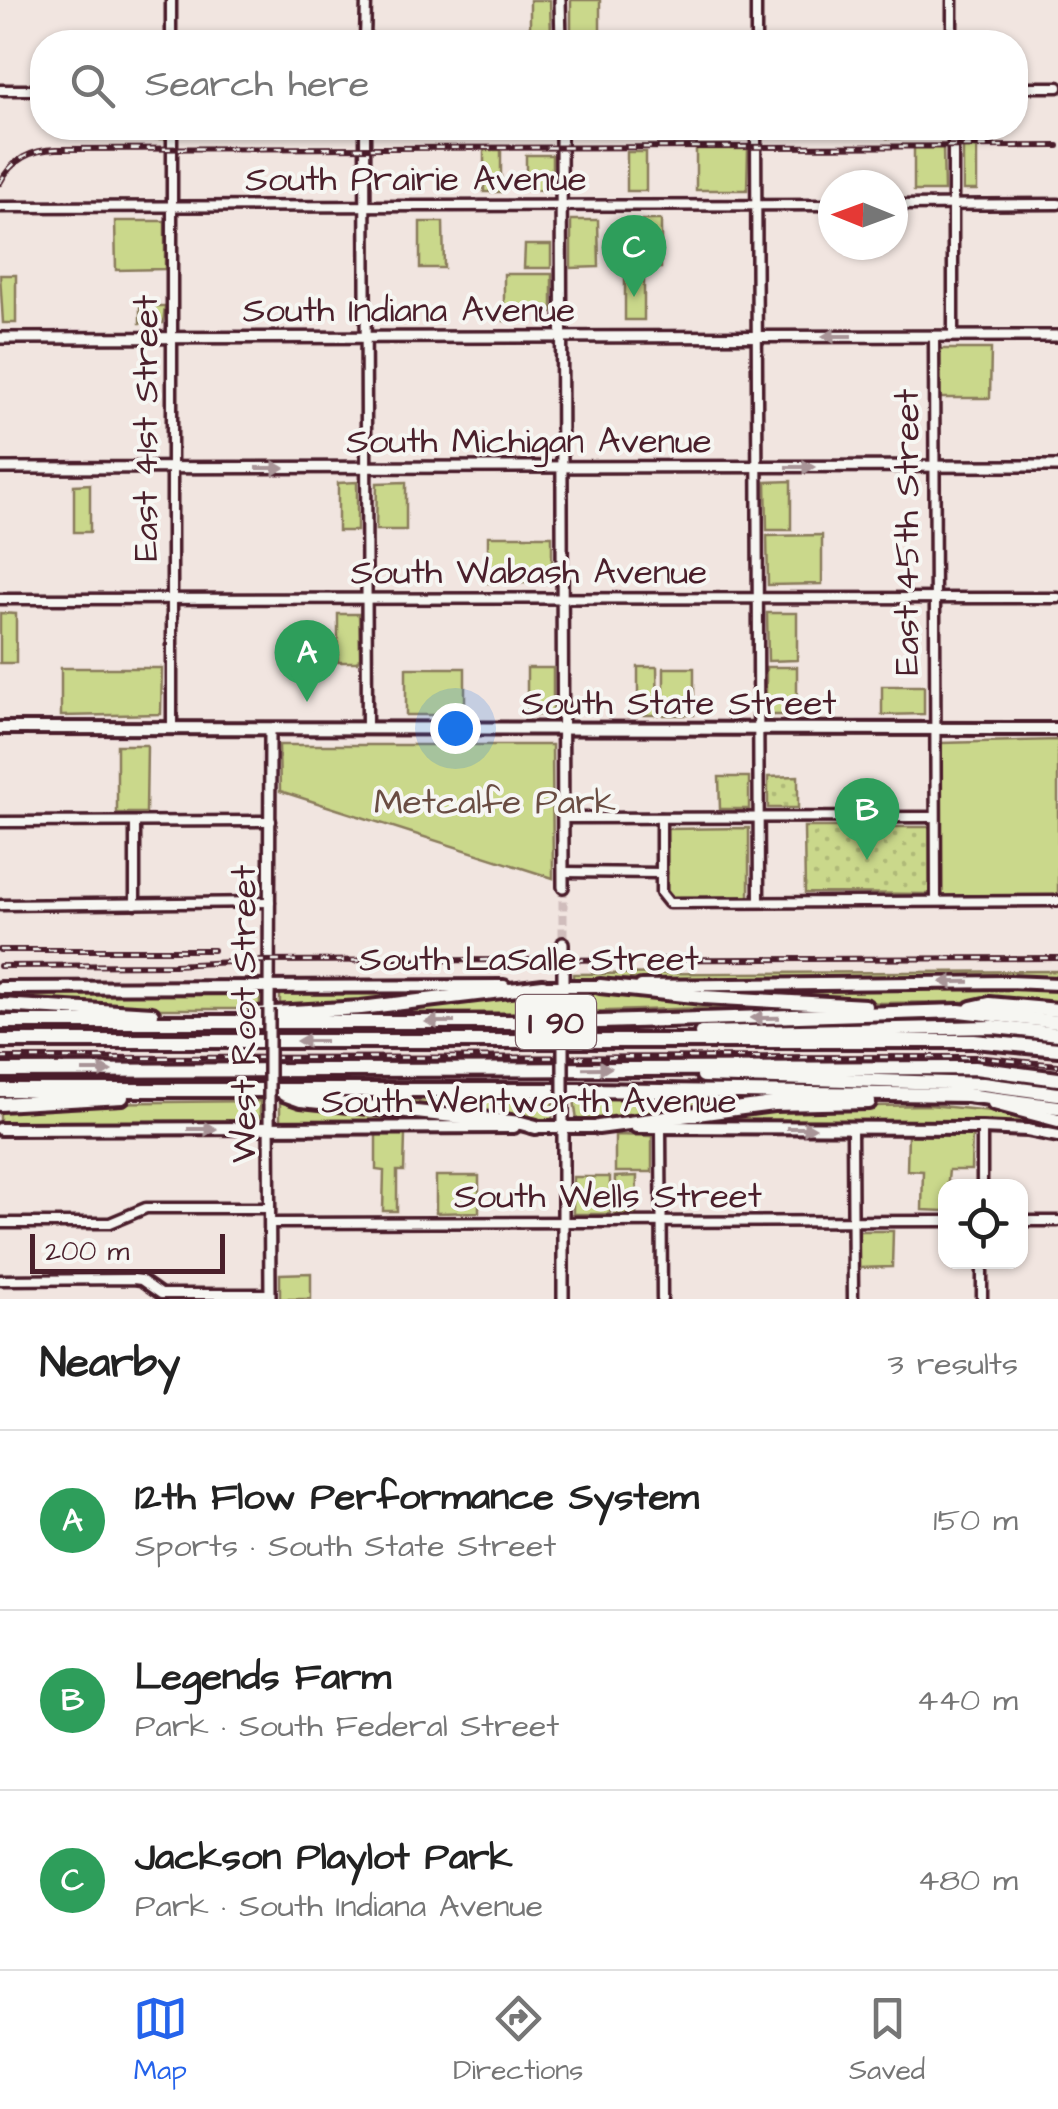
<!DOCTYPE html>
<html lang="en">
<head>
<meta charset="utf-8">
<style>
	:root { --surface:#fff; --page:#f2f2f2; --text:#222; --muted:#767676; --line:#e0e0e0; --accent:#2563eb }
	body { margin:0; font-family:"Architects Daughter",sans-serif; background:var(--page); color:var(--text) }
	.controls { position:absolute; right:30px; bottom:30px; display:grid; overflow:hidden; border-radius:20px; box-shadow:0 2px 8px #0004 }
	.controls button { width:90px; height:90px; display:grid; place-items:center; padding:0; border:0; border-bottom:2px solid var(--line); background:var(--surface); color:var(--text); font:50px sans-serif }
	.compass { position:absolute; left:818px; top:170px; width:90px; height:90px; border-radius:50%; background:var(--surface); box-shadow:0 2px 8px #0004; rotate:271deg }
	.scale { position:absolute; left:30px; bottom:25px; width:195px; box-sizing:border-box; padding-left:10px; border:5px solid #4a1f2b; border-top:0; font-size:28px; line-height:35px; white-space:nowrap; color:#4a1f2b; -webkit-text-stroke:8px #f6f6f2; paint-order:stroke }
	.you { position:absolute; left:455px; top:728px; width:35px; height:35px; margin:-25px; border:8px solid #fff; border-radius:50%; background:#1a73e8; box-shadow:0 0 0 15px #1a73e833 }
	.badge { display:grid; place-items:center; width:65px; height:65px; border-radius:50%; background:var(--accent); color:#fff; font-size:32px; font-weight:700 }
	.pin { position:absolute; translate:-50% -82px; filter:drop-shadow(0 2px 5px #0008) }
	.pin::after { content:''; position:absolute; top:52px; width:35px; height:30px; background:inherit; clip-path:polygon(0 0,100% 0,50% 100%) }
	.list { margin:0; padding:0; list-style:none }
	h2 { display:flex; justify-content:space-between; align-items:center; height:130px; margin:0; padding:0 40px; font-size:42px }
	h2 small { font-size:32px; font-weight:400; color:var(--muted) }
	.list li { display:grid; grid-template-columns:65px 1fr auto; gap:30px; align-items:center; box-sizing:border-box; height:180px; padding:0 40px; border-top:2px solid var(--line) }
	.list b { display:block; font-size:38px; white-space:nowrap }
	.list p { margin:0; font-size:32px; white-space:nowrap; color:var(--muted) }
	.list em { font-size:32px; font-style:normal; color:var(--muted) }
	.icon { flex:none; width:55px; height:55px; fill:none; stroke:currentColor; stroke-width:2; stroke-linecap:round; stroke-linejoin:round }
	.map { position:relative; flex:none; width:1058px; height:1299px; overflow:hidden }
	.search { position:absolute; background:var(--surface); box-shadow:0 2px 8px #0004; left:30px; right:30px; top:30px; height:110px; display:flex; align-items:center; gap:25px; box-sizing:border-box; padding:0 35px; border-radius:40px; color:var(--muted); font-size:38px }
	.sheet { height:670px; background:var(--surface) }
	nav { display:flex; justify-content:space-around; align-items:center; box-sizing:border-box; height:140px; border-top:2px solid var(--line); background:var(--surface); font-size:28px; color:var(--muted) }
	nav a { display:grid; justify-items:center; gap:5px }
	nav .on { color:var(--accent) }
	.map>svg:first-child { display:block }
	.green { fill:#cad88b; stroke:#8a7c5b; stroke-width:2.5 }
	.garden { fill:url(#garden-dots); stroke:#8a7c5b; stroke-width:2.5 }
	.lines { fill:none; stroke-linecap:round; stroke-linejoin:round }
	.tertiary-tunnel { stroke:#d0bdbc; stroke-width:9; stroke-dasharray:9 4.5; stroke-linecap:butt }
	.minor-casing { stroke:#4a1f2b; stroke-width:15 }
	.tertiary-casing { stroke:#4a1f2b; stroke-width:16 }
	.secondary-casing { stroke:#4a1f2b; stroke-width:18 }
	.motorway-casing { stroke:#4a1f2b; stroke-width:20 }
	.minor { stroke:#f6f6f2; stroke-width:8 }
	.tertiary { stroke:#f6f6f2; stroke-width:9 }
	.secondary { stroke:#f6f6f2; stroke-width:10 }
	.motorway { stroke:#f6f6f2; stroke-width:12 }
	.rail-casing { stroke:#4a1f2b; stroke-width:6 }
	.rail { stroke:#f6f6f2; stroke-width:2.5; stroke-dasharray:8; stroke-linecap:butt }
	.tertiary-bridge-casing { stroke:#4a1f2b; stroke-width:16; stroke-linecap:butt }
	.tertiary-bridge { stroke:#f6f6f2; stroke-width:9 }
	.oneway { fill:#a99598 }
	.labels { text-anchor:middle; stroke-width:8; stroke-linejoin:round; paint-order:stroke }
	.shield { fill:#f6f6f2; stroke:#7e6067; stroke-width:2.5 }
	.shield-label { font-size:32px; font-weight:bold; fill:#4a1f2b }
	.street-label { font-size:35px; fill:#4a1f2b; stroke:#f6f6f2 }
	.park-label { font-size:35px; fill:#6a4d43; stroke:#f6f6f2 }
</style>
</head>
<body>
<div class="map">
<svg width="1058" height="1299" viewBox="0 0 1058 1299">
	<defs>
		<pattern id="garden-dots" width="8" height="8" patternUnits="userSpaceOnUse" patternTransform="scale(2.5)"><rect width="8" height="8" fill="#cad88b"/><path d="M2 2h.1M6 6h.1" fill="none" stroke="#afb978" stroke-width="1.8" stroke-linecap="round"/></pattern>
	</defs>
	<rect width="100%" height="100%" fill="#f1e5e0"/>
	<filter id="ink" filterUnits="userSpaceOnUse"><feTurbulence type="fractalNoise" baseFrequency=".01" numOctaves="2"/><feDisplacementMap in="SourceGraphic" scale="20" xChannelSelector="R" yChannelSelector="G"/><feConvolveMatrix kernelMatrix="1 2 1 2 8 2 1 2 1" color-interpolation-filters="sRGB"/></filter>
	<g filter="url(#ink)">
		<g class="green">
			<polygon points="530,0 550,0 551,37 530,37"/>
			<rect x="571" y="0" width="29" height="37"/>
			<rect x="127" y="128" width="38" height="11"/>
			<rect x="659" y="128" width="90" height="8"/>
			<polygon points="887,128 943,128 943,139 887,138"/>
			<polygon points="914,148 943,148 944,191 914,191"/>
			<rect x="963" y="148" width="14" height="42"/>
			<polygon points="696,149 748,149 747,190 696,190"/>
			<rect x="484" y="150" width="17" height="42"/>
			<rect x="627" y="152" width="19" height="39"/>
			<polygon points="526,155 552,155 552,191 526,190"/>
			<polygon points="571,220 598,220 599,267 571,268"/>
			<rect x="642" y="220" width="19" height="48"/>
			<polygon points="115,221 165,221 165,269 116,270"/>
			<polygon points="420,222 443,222 444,268 420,268"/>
			<polygon points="525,245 551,245 551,268 524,268"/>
			<polygon points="504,274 552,274 552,312 525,311 524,321 504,321"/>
			<polygon points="644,274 644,320 625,320 625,275"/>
			<polygon points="0,275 16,275 16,323 3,323"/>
			<polygon points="140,306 165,306 163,323 140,323"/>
			<polygon points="940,349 991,349 990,398 940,398"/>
			<polygon points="791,481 791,530 767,530 766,482"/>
			<polygon points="357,482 357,531 338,531 338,483"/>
			<polygon points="406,482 406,530 376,530 377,483"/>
			<polygon points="90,484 90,532 74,532 74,485"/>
			<polygon points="822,535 822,584 768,585 767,536"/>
			<rect x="488" y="536" width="64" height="47"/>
			<polygon points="0,613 16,614 16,663 0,663"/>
			<polygon points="767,613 797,613 797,660 768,661"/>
			<polygon points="338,614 359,614 360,657 357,662 338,662"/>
			<polygon points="638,667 657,667 658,715 638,715"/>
			<rect x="766" y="667" width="31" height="48"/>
			<polygon points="61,668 162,668 161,714 61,716"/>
			<rect x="406" y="668" width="59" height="47"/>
			<rect x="527" y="668" width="26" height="47"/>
			<rect x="664" y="668" width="30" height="47"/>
			<polygon points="882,686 924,686 924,714 882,715"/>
			<polygon points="1058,740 1058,895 941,896 941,743"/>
			<polygon points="117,745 147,745 146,813 117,813"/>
			<polygon points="279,745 552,745 553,878 280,791"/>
			<polygon points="719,777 749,777 749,809 720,809"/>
			<polygon points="749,828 749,898 667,898 666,829"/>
			<polygon points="1058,971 1058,978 573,979 573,974"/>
			<polygon points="678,989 1043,989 1058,991 1058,1005 1025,1001 881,1003"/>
			<polygon points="482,990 280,1009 280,991"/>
			<polygon points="260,991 260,1009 127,1009 53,1002 0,1001 0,992"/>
			<polygon points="545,992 553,993 553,1012 369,1013"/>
			<polygon points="573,992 602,992 776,1006 574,1012"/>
			<polygon points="553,1099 552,1122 359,1101"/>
			<polygon points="574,1099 595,1098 754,1101 610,1120 577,1121"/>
			<polygon points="260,1101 260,1122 257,1124 0,1124 0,1108 75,1103"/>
			<polygon points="280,1102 471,1121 471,1124 280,1124"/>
			<polygon points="929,1105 1002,1112 1058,1125 1058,1129 990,1122 675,1123 763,1108"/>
			<polygon points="972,1133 971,1170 949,1170 945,1211 922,1210 923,1171 907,1170 908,1134"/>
			<polygon points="376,1135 405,1135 404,1171 397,1171 397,1211 383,1211 384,1171 376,1170"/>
			<polygon points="615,1135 652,1136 652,1172 615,1172"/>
			<polygon points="436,1176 479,1176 479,1212 436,1213"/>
			<polygon points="637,1176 636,1214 614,1214 615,1177"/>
			<rect x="573" y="1177" width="37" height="37"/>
			<polygon points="858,1231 893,1231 892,1267 858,1268"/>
			<polygon points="311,1273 311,1299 280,1299 280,1274"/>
		</g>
		<g class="garden">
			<polygon points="798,776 798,808 768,808 768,777"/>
			<polygon points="930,827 930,894 805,893 804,827"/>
		</g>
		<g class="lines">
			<polyline class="tertiary-tunnel" points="563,887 563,943"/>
			<g class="minor-casing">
				<g id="minor">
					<polyline points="171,0 171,42"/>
					<polyline points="756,0 756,42"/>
					<polyline points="952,0 952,42"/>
					<polyline points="365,42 366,0"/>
					<polyline points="1016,87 1058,87"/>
					<polyline points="0,90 42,90"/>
					<polyline points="172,128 172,729"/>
					<polyline points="365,128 367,729"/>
					<polyline points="756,128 759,902"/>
					<polyline points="953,128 953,336"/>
					<polyline points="893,205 1058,204"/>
					<polyline points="0,207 833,205"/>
					<polyline points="934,336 936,901"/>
					<polyline points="0,599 1058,598"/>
					<polyline points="563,818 935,817"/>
					<polyline points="661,818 661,893 669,903 1058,901"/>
					<polyline points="0,822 271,821"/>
					<polyline points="135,822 135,904"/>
					<polyline points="563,872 661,873"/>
					<polyline points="0,905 270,902"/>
					<polyline points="661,1127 662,1299"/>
					<polyline points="852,1128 853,1299"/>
					<polyline points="982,1128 982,1186"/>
					<polyline points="1020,1221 1058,1221"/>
					<polyline points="0,1223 110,1223 146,1208 270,1208"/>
					<polyline points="270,1223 946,1221"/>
					<polyline points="982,1262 982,1299"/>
					<polyline points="0,1280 133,1279 141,1280 161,1294 270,1294"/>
				</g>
			</g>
			<g class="tertiary-casing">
				<g id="tertiary">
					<polyline points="560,0 561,42"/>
					<polyline points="561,128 563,887"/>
					<polyline points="0,338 1058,336"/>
					<polyline points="0,468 1058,466"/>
					<polyline points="563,943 563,1012"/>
					<polyline points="269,1009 270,730"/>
					<polyline points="269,1103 270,1299"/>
					<polyline points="563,1299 563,1099"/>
				</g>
			</g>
			<g class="secondary-casing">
				<g id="secondary">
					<polyline points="0,728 1058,729"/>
					<polyline points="536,986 604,986"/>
					<polyline points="641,986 1009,982 1058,984"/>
					<polyline points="0,988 504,986"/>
					<polyline points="531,1127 604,1127"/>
					<polyline points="636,1127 982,1128 1027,1130 1058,1136"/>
					<polyline points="0,1129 514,1127"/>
				</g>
			</g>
			<g class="motorway-casing">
				<g id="motorway">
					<polyline points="600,986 703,997 865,1006"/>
					<polyline points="0,1005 152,1014"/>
					<polyline points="971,1008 989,1004 1058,1010"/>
					<polyline points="257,1014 361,1008 543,986"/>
					<polyline points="0,1022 600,1022 959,1011 1058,1022"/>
					<polyline points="701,1033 994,1027 1058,1034"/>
					<polyline points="0,1041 974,1041 1058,1049"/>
					<polyline points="0,1071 975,1068 1058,1079"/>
					<polyline points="703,1076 983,1084 1058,1094"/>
					<polyline points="0,1090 585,1090 967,1095 1058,1107"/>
					<polyline points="284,1094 301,1100 521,1123 536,1127"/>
					<polyline points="994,1103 1058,1120"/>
					<polyline points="0,1104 122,1097"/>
					<polyline points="598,1127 773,1104 869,1102"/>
				</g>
			</g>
			<use href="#minor" class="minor"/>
			<use href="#tertiary" class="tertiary"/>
			<use href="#secondary" class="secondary"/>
			<use href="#motorway" class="motorway"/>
			<g class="rail-casing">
				<g id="rail">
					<path d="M 0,183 C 12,159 31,150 57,149 L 1058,146"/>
					<polyline points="0,950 213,950"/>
					<polyline points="0,966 174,965 250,961 1058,958"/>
					<polyline points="0,1058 975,1057 1058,1065"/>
				</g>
			</g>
			<use href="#rail" class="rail"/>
			<g class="tertiary-bridge-casing">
				<g id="tertiary-bridge">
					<polyline points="563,1012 563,1099"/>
					<polyline points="269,1103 269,1009"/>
				</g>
			</g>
			<use href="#tertiary-bridge" class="tertiary-bridge"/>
		</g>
		<defs><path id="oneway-solid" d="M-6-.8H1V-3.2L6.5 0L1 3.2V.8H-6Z" transform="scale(2.5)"/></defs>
		<g class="oneway">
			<use href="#oneway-solid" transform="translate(837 336) rotate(180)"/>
			<use href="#oneway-solid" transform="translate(800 467)"/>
			<use href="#oneway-solid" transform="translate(270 468)"/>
			<use href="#oneway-solid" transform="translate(955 982) rotate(179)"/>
			<use href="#oneway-solid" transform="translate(765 1018) rotate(179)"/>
			<use href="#oneway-solid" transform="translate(440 1022) rotate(180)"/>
			<use href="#oneway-solid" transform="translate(311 1041) rotate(-180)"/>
			<use href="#oneway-solid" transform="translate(597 1068) rotate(-1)"/>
			<use href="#oneway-solid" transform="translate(97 1071)"/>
			<use href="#oneway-solid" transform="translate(801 1128)"/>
			<use href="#oneway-solid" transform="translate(202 1129)"/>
		</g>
	</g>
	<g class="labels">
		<rect class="shield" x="516" y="995" width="80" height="54" rx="8"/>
		<g class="shield-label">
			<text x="556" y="1033">I 90</text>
		</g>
		<g class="street-label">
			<text x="416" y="190">South Prairie Avenue</text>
			<text x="409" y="321">South Indiana Avenue</text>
			<text transform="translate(145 428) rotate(-90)" y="12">East 41st Street</text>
			<text x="529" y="452">South Michigan Avenue</text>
			<text transform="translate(906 532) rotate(-90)" y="12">East 45th Street</text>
			<text x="529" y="583">South Wabash Avenue</text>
			<text x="679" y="714">South State Street</text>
			<text x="529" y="970">South LaSalle Street</text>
			<text transform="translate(243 1014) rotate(-90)" y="12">West Root Street</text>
			<text x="529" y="1112">South Wentworth Avenue</text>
			<text x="608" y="1207">South Wells Street</text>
		</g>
		<g class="park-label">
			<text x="495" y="813">Metcalfe Park</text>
		</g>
	</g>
</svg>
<div class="controls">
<button><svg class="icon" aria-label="locate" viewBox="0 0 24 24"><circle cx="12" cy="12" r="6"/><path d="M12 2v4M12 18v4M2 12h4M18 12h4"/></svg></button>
</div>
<svg class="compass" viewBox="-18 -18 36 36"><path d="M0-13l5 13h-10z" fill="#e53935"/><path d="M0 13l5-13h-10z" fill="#767676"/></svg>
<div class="scale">200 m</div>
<div class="you"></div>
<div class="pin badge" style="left:307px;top:702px;background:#2e9e5b">A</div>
<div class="pin badge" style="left:867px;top:860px;background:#2e9e5b">B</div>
<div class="pin badge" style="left:634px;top:297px;background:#2e9e5b">C</div>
<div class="search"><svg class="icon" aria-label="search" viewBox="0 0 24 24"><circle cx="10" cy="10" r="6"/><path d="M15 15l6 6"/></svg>Search here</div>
</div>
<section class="sheet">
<h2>Nearby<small>3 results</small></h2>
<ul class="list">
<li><span class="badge" style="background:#2e9e5b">A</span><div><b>12th Flow Performance System</b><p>Sports · South State Street</p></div><em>150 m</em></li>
<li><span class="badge" style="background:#2e9e5b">B</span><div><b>Legends Farm</b><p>Park · South Federal Street</p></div><em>440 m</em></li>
<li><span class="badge" style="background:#2e9e5b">C</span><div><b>Jackson Playlot Park</b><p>Park · South Indiana Avenue</p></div><em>480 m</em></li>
</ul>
</section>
<nav>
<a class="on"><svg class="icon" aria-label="map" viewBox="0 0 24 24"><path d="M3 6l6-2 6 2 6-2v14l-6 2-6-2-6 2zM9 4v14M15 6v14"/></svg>Map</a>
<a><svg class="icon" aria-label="directions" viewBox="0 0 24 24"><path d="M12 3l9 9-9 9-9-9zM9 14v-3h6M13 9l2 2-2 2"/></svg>Directions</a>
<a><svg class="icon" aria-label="saved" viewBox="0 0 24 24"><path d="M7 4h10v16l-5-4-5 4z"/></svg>Saved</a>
</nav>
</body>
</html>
